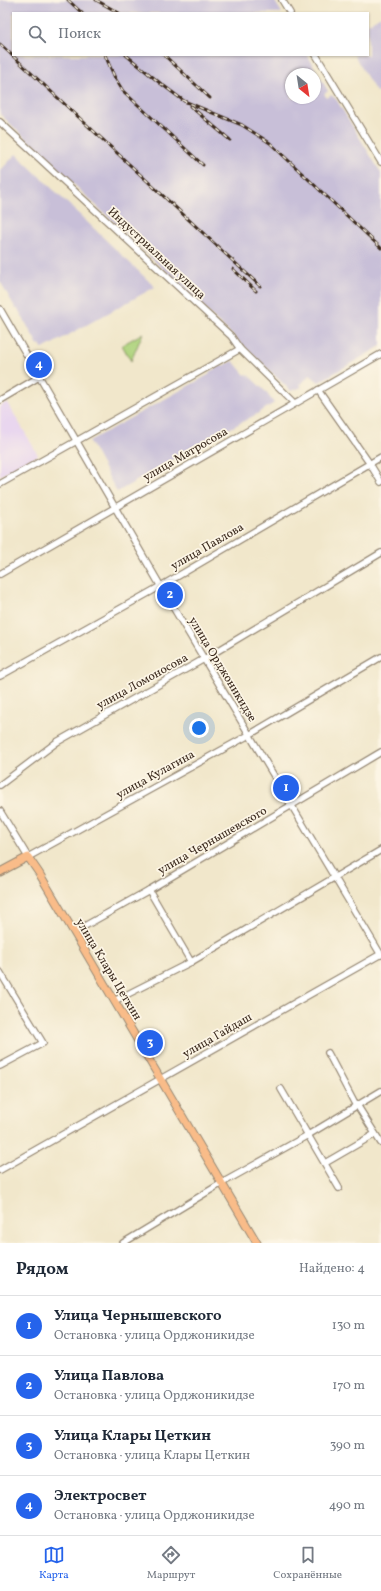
<!DOCTYPE html>
<html lang="ru">
<head>
<meta charset="utf-8">
<style>
	:root { --surface:#fff; --page:#f6f6f7; --text:#1f2937; --muted:#747a83; --line:#e0e1e3; --accent:#2563eb }
	body { margin:0; font-family:Vollkorn,serif; background:var(--page); color:var(--text) }
	.compass { position:absolute; left:285px; top:68px; width:36px; height:36px; border-radius:50%; background:var(--surface); box-shadow:0 1px 3px #0004; rotate:150deg }
	.you { position:absolute; left:199px; top:728px; width:14px; height:14px; margin:-10px; border:3px solid #fff; border-radius:50%; background:#1a73e8; box-shadow:0 0 0 6px #1a73e833 }
	.badge { display:grid; place-items:center; width:26px; height:26px; border-radius:50%; background:var(--accent); color:#fff; font-size:13px; font-weight:700 }
	.pin { position:absolute; translate:-50% -50%; border:2px solid #fff; box-shadow:0 1px 4px #0006 }
	.list { margin:0; padding:0; list-style:none }
	h2 { display:flex; justify-content:space-between; align-items:center; height:52px; margin:0; padding:0 16px; font-size:17px }
	h2 small { font-size:13px; font-weight:400; color:var(--muted) }
	.list li { display:grid; grid-template-columns:26px 1fr auto; gap:12px; align-items:center; box-sizing:border-box; height:60px; padding:0 16px; border-top:1px solid var(--line) }
	.list b { display:block; font-size:15px; white-space:nowrap }
	.list p { margin:0; font-size:13px; white-space:nowrap; color:var(--muted) }
	.list em { font-size:13px; font-style:normal; color:var(--muted) }
	.icon { flex:none; width:22px; height:22px; fill:none; stroke:currentColor; stroke-width:2; stroke-linecap:round; stroke-linejoin:round }
	.map { position:relative; flex:none; width:381px; height:1243px; overflow:hidden }
	.search { position:absolute; background:var(--surface); box-shadow:0 1px 3px #0004; left:12px; right:12px; top:12px; height:44px; display:flex; align-items:center; gap:10px; box-sizing:border-box; padding:0 14px; border-radius:0px; color:var(--muted); font-size:15px }
	.sheet { height:292px; background:var(--surface) }
	nav { display:flex; justify-content:space-around; align-items:center; box-sizing:border-box; height:56px; border-top:1px solid var(--line); background:var(--surface); font-size:11px; color:var(--muted) }
	nav a { display:grid; justify-items:center; gap:2px }
	nav .on { color:var(--accent) }
	.map>svg:first-child { display:block }
	.built { fill:#e6d2f0 }
	.industrial { fill:#c8bfd8; fill-rule:evenodd }
	.green { fill:#add37d; stroke:#747e4e }
	.lines { fill:none; stroke-linecap:round; stroke-linejoin:round }
	.minor-casing { stroke:#968874; stroke-width:8 }
	.major-casing { stroke:#968874; stroke-width:9 }
	.minor { stroke:#fff; stroke-width:5.5 }
	.major { stroke:#f9bc89; stroke-width:7 }
	.rail-casing { stroke:#3b2a1e; stroke-width:3 }
	.rail { stroke:#fcf5e5; stroke-width:1.5; stroke-dasharray:4.5; stroke-linecap:butt }
	.labels { text-anchor:middle; stroke-width:3.5; stroke-linejoin:round; paint-order:stroke }
	.street-label { font-size:12px; fill:#3b2a1e; stroke:#fcf5e5 }
</style>
</head>
<body>
<div class="map">
<svg width="381" height="1243" viewBox="0 0 381 1243">
	<rect width="100%" height="100%" fill="#fcf5e5"/>
	<filter id="ink" filterUnits="userSpaceOnUse"><feTurbulence type="fractalNoise" baseFrequency=".025" numOctaves="2"/><feDisplacementMap in="SourceGraphic" scale="8" xChannelSelector="R" yChannelSelector="G"/><feConvolveMatrix kernelMatrix="1 2 1 2 8 2 1 2 1" color-interpolation-filters="sRGB"/></filter>
	<filter id="wash" filterUnits="userSpaceOnUse"><feTurbulence type="fractalNoise" baseFrequency=".012" numOctaves="4" result="noise"/><feDisplacementMap in="SourceGraphic" scale="16" xChannelSelector="R" yChannelSelector="G"/><feGaussianBlur stdDeviation="0.9" result="paint"/><feColorMatrix in="noise" values="0 0 0 0 0 0 0 0 0 0 0 0 0 0 0 0 0 1.4 0 .05"/><feComposite in="paint" operator="in"/></filter>
	<g filter="url(#wash)">
		<rect width="100%" height="100%" fill="#f1e7cb"/>
		<polygon class="built" points="7,402 38,455 0,476 0,406"/>
		<g class="industrial">
			<path d="M 0,0 L 274,0 L 282,13 L 13,13 L 13,55 L 307,55 L 328,91 L 324,94 L 327,98 L 331,95 L 336,99 L 381,173 L 381,346 L 319,382 L 310,375 L 300,385 L 302,387 L 291,391 L 0,114 ZM 291,74 L 315,74 L 315,98 L 291,98 Z"/>
			<polygon points="381,16 381,90 376,92 354,55 368,55 368,24"/>
			<polygon points="16,154 155,287 43,349 40,344 38,345 18,309 16,309 0,281 0,171"/>
			<polygon points="233,361 245,375 247,374 265,391 274,403 257,414 184,453 117,492 89,441 210,374 209,372 222,365 223,366"/>
		</g>
		<polygon class="green" points="143,333 131,361 122,345"/>
	</g>
	<g filter="url(#ink)">
		<g class="lines">
			<g class="minor-casing">
				<g id="minor">
					<polyline points="282,0 290,13"/>
					<polyline points="316,55 381,162"/>
					<polyline points="0,122 231,336 240,349 295,403"/>
					<polyline points="0,309 164,592 381,955"/>
					<polyline points="318,390 370,464 381,482"/>
					<polyline points="0,400 39,377"/>
					<polyline points="0,484 240,349"/>
					<polyline points="0,574 381,354"/>
					<polyline points="0,676 161,586 381,457"/>
					<polyline points="0,785 57,742 204,659 381,553"/>
					<polyline points="0,811 28,857 249,735 381,657"/>
					<polyline points="149,890 191,962"/>
					<polyline points="74,932 149,890 381,752"/>
					<polyline points="0,972 43,1043 0,1066"/>
					<polyline points="116,1000 191,962 381,850"/>
					<polyline points="328,1053 356,1106"/>
					<polyline points="281,1089 339,1188"/>
					<polyline points="357,1105 381,1143"/>
					<polyline points="325,1163 375,1134"/>
					<polyline points="0,1170 381,954"/>
					<polyline points="123,1243 222,1183 308,1135 381,1091"/>
				</g>
			</g>
			<g class="major-casing">
				<polyline id="major" points="0,872 28,857 39,873 257,1243"/>
			</g>
			<use href="#minor" class="minor"/>
			<use href="#major" class="major"/>
			<g class="rail-casing">
				<g id="rail">
					<polyline points="68,0 82,13"/>
					<polyline points="96,0 119,13"/>
					<polyline points="0,44 260,286"/>
					<polyline points="105,55 115,78 123,91 203,165"/>
					<polyline points="126,55 160,83 184,101 242,125 270,143 381,248"/>
					<polyline points="164,55 210,98"/>
					<polyline points="190,106 230,140"/>
					<polyline points="233,269 256,291"/>
				</g>
			</g>
			<use href="#rail" class="rail"/>
		</g>
	</g>
	<g class="labels">
		<g class="street-label">
			<text transform="translate(157 253) rotate(43)" y="4">Индустриальная улица</text>
			<text transform="translate(185 454) rotate(-30)" y="4">улица Матросова</text>
			<text transform="translate(207 546) rotate(-30)" y="4">улица Павлова</text>
			<text transform="translate(223 669) rotate(59)" y="4">улица Орджоникидзе</text>
			<text transform="translate(142 681) rotate(-29)" y="4">улица Ломоносова</text>
			<text transform="translate(155 774) rotate(-29)" y="4">улица Кулагина</text>
			<text transform="translate(212 840) rotate(-30)" y="4">улица Чернышевского</text>
			<text transform="translate(109 969) rotate(59)" y="4">улица Клары Цеткин</text>
			<text transform="translate(217 1035) rotate(-30)" y="4">улица Гайдаш</text>
		</g>
	</g>
</svg>
<svg class="compass" viewBox="-18 -18 36 36"><path d="M0-13l5 13h-10z" fill="#e53935"/><path d="M0 13l5-13h-10z" fill="#747a83"/></svg>
<div class="you"></div>
<div class="pin badge" style="left:286px;top:788px">1</div>
<div class="pin badge" style="left:170px;top:595px">2</div>
<div class="pin badge" style="left:150px;top:1043px">3</div>
<div class="pin badge" style="left:39px;top:365px">4</div>
<div class="search"><svg class="icon" aria-label="search" viewBox="0 0 24 24"><circle cx="10" cy="10" r="6"/><path d="M15 15l6 6"/></svg>Поиск</div>
</div>
<section class="sheet">
<h2>Рядом<small>Найдено: 4</small></h2>
<ul class="list">
<li><span class="badge">1</span><div><b>Улица Чернышевского</b><p>Остановка · улица Орджоникидзе</p></div><em>130 m</em></li>
<li><span class="badge">2</span><div><b>Улица Павлова</b><p>Остановка · улица Орджоникидзе</p></div><em>170 m</em></li>
<li><span class="badge">3</span><div><b>Улица Клары Цеткин</b><p>Остановка · улица Клары Цеткин</p></div><em>390 m</em></li>
<li><span class="badge">4</span><div><b>Электросвет</b><p>Остановка · улица Орджоникидзе</p></div><em>490 m</em></li>
</ul>
</section>
<nav>
<a class="on"><svg class="icon" aria-label="map" viewBox="0 0 24 24"><path d="M3 6l6-2 6 2 6-2v14l-6 2-6-2-6 2zM9 4v14M15 6v14"/></svg>Карта</a>
<a><svg class="icon" aria-label="directions" viewBox="0 0 24 24"><path d="M12 3l9 9-9 9-9-9zM9 14v-3h6M13 9l2 2-2 2"/></svg>Маршрут</a>
<a><svg class="icon" aria-label="saved" viewBox="0 0 24 24"><path d="M7 4h10v16l-5-4-5 4z"/></svg>Сохранённые</a>
</nav>
</body>
</html>
